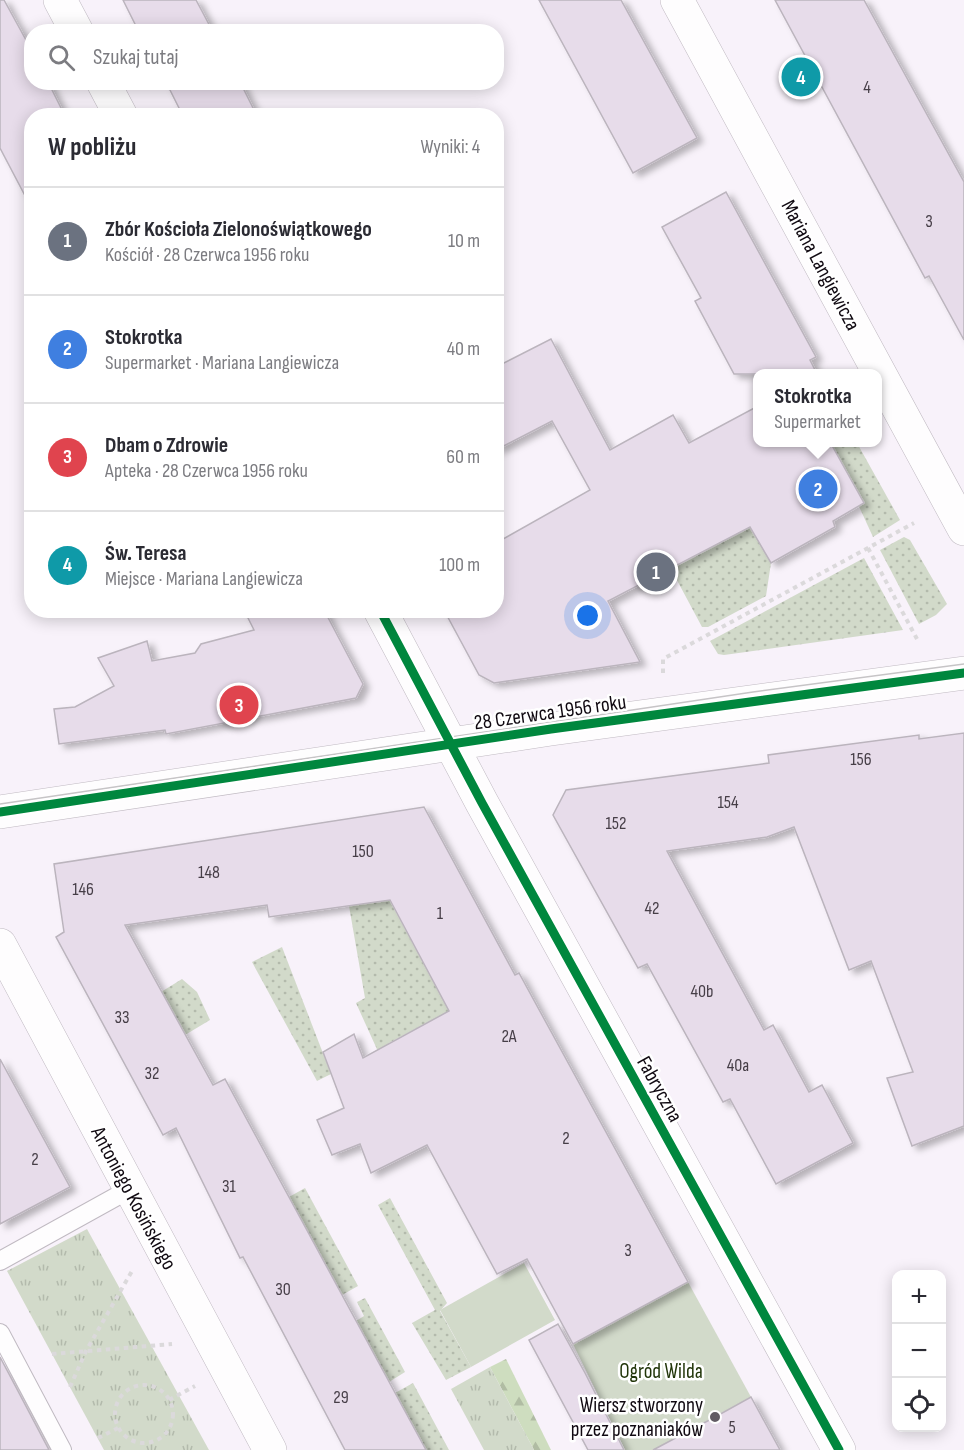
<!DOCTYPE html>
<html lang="pl">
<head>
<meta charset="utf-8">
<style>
	:root { --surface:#fff; --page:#f2f2f3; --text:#2b2b33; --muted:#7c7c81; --line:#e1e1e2; --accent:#615b63 }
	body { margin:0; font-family:"Sofia Sans Condensed",sans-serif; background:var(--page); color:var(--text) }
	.controls { position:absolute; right:18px; bottom:18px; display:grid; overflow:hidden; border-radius:12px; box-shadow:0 3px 15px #0003 }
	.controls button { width:54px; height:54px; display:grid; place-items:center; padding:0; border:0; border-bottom:2px solid var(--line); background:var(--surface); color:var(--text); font:30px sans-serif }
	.you { position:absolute; left:588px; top:616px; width:21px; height:21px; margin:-15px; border:4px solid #fff; border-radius:50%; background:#1a73e8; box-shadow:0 0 0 9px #1a73e833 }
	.badge { display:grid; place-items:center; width:39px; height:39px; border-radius:50%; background:var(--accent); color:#fff; font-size:20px; font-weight:700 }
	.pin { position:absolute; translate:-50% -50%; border:3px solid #fff; box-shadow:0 2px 6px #0006 }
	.popup { position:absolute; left:753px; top:369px; width:129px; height:78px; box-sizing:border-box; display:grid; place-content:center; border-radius:12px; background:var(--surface); filter:drop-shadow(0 2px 4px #0005); font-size:20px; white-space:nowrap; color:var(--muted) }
	.popup b { font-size:22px; color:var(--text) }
	.popup::after { content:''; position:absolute; left:50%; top:100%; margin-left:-12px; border:12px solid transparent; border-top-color:var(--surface) }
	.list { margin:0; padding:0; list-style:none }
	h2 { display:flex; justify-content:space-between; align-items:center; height:78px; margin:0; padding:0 24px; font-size:26px }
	h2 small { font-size:20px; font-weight:400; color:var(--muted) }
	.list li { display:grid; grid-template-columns:39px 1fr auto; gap:18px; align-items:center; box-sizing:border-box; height:108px; padding:0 24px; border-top:2px solid var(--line) }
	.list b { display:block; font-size:22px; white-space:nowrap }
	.list p { margin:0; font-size:20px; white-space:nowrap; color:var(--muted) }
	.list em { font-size:20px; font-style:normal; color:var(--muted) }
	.icon { flex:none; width:33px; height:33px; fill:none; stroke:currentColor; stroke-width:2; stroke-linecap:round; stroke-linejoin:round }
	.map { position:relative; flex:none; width:964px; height:1450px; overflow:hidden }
	.search { position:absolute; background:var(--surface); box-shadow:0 3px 15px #0003; left:24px; top:24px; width:480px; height:66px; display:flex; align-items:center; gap:15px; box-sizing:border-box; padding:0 21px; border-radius:24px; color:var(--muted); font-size:22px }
	.panel { position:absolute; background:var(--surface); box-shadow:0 3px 15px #0003; left:24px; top:108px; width:480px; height:510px; border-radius:24px }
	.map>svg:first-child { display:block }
	.grass { fill:url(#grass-dots) }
	.forest { fill:url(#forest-firs) }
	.park { fill:url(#park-tufts) }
	.garden { fill:#d2daca }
	.building { fill:#e7dcea; stroke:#bbb4bd; stroke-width:1.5; filter:url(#shadow) }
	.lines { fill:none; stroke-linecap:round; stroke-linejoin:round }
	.service-casing { stroke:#c0bac2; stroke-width:20 }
	.minor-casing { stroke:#c0bac2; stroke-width:34 }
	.path { stroke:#dbd9db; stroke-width:4; stroke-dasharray:4.5 4.5; stroke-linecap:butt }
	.service { stroke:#fefdfe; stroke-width:18 }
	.minor { stroke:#fefdfe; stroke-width:33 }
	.tram { stroke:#c6c4c6; stroke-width:1.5 }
	.cycleway-casing { stroke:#fff; stroke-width:13 }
	.cycleway { stroke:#00873e; stroke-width:9 }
	.poi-dot { fill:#615b63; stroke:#fff; stroke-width:2 }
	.labels { text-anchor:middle; stroke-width:5; stroke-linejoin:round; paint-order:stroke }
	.number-label { font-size:18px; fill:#463e47 }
	.street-label { font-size:21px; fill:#100911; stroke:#fff }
	.park-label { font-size:21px; fill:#213509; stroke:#fff }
	.poi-label { font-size:21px; fill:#100911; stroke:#fff; text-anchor:end }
</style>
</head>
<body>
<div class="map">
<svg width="964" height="1450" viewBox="0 0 964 1450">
	<defs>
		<pattern id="grass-dots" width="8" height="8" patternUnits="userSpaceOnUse" patternTransform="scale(1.5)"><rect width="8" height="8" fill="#d2daca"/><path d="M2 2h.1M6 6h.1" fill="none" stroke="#b3baac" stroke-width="1.8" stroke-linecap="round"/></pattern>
		<pattern id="forest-firs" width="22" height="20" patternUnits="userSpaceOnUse" patternTransform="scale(1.5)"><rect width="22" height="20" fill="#ceddbf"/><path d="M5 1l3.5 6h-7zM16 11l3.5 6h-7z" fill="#b0bca3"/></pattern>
		<pattern id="park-tufts" width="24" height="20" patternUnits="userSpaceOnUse" patternTransform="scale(1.5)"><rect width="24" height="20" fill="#d2daca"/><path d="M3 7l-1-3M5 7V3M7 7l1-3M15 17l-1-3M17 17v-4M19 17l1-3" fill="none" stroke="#b3baac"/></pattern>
		<filter id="shadow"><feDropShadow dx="6" dy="4" stdDeviation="3" flood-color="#0004"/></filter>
	</defs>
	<rect width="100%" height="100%" fill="#f8f2fa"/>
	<g class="grass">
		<polygon points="830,443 857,443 900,520 873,537"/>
		<polygon points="741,511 771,563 766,596 708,627 702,627 671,569 705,551 696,533"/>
		<polygon points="904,537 910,540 947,604 936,615 919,624 880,550"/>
		<polygon points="864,558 903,630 724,655 718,654 710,641"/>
		<polygon points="383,888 449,1011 389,1043 426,1113 410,1122 356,1003 365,998 349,906 366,903"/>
		<polygon points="282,947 331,1074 317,1081 252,962"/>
		<polygon points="182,979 197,992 210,1020 185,1035 161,992"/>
		<polygon points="305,1188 358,1286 342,1295 289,1197"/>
		<polygon points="390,1198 447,1303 440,1311 471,1367 446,1380 412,1323 435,1310 378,1205"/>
		<polygon points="365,1298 405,1372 389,1382 356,1321 364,1316 357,1302"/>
		<polygon points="413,1383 449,1450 426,1450 395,1393"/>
	</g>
	<polygon class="forest" points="506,1359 551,1450 534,1450 490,1367"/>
	<g class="park">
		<polygon points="87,1229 209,1450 104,1450 7,1271"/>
		<polygon points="490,1367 534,1450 484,1450 451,1389"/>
	</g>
	<g class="garden">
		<polygon points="524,1263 555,1320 471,1367 440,1310"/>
		<polygon points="688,1282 751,1397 653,1450 625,1450 573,1344"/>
	</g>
	<g class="building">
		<polygon points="0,0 4,0 32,51 32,82 48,82 65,116 32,116 32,209 0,148"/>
		<polygon points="123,0 196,0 213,32 139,32"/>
		<polygon points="539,0 621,0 697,138 633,173"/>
		<polygon points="775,0 864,0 964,182 964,340 929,276 925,278"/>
		<polygon points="166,82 240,82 257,116 183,116"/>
		<polygon points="726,192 816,357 810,360 817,374 734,374 695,301 701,298 662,227"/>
		<polygon points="551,339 610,450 673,415 689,443 758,406 758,442 830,442 864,503 833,521 835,527 771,563 750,527 608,601 640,662 494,683 479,675 444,610 496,610 496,543 590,490 552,421 496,450 496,367"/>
		<polygon points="244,610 324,610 363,684 356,698 166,734 165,730 59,744 54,709 75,707 114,686 98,658 147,641 152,661 195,653 201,644 254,630"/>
		<polygon points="964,733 964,1126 912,1146 887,1078 913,1072 871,961 849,970 794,827 767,837 667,851 764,1030 773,1025 809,1092 822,1085 853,1143 776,1184 730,1099 723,1102 647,964 638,968 553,815 566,790 769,763 768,755 919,735 919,739"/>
		<polygon points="424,807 515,975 519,973 688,1282 573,1344 527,1259 497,1274 427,1145 371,1173 360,1144 332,1155 317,1120 344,1108 323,1052 354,1034 363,1058 449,1011 390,900 269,917 267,905 125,925 213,1085 225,1079 426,1450 345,1450 243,1257 240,1258 176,1128 163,1135 56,937 64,932 54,864"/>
		<polygon points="0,1059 70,1187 0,1224"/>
		<polygon points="558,1324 585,1373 624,1450 588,1450 529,1340"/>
		<polygon points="0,1357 49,1450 0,1450"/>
		<polygon points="751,1397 780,1450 653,1450 715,1417"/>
	</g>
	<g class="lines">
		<g class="service-casing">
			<g id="service">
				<polyline points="0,1261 130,1189"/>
				<polyline points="0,1333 62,1450"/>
			</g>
		</g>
		<g class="minor-casing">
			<g id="minor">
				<polyline points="60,0 77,32"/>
				<polyline points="677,0 964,529"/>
				<polyline points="103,82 121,116"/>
				<polyline points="380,610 482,803 839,1450"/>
				<polyline points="0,812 551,729 964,673"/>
				<polyline points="0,945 270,1450"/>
			</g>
		</g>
		<g class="path">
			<polyline points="868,548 917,639"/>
			<polyline points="663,673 663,659 914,523"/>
			<polyline points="52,1354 172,1344"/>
			<circle cx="144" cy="1414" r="29"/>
			<polyline points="70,1387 86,1351 132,1271"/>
			<polyline points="169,1400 195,1386"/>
			<polyline points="98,1438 118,1428"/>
		</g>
		<use href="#service" class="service"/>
		<use href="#minor" class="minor"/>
		<polyline class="tram" points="0,804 753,692 964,664"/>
		<g class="cycleway-casing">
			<g id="cycleway">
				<polyline points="380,610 482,803 839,1450"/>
				<polyline points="0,812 551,729 964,673"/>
			</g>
		</g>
		<use href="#cycleway" class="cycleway"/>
	</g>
	<circle class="poi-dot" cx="715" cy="1417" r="6"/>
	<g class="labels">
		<g class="number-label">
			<text x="867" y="93">4</text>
			<text x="929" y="227">3</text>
			<text x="861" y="765">156</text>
			<text x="728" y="808">154</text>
			<text x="616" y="829">152</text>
			<text x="363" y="857">150</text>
			<text x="209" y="878">148</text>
			<text x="83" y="895">146</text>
			<text x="652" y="914">42</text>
			<text x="440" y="919">1</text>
			<text x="702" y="997">40b</text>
			<text x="122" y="1023">33</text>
			<text x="509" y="1042">2A</text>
			<text x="738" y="1071">40a</text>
			<text x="152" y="1079">32</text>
			<text x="566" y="1144">2</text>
			<text x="35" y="1165">2</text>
			<text x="229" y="1192">31</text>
			<text x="628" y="1256">3</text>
			<text x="283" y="1295">30</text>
			<text x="341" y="1403">29</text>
			<text x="732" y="1433">5</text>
		</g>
		<g class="street-label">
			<text transform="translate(821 265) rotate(62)" y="7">Mariana Langiewicza</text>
			<text transform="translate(550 712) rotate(-8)" y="7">28 Czerwca 1956 roku</text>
			<text transform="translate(660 1089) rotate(61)" y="7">Fabryczna</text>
			<text transform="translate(134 1198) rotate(62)" y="7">Antoniego Kosińskiego</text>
		</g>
		<g class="park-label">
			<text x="661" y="1378">Ogród Wilda</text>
		</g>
		<g class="poi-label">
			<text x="703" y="1412">Wiersz stworzony<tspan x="703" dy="24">przez poznaniaków</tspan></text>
		</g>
	</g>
</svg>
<div class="controls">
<button>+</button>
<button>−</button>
<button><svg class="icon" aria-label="locate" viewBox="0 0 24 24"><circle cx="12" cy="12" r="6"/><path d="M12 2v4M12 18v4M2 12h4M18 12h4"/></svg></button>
</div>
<div class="you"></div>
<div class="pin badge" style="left:656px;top:572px;background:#6b7280">1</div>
<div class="pin badge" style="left:818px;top:489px;background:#3f7fe0">2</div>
<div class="popup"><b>Stokrotka</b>Supermarket</div>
<div class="pin badge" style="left:239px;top:705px;background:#e0444e">3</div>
<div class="pin badge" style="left:801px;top:77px;background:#0f9aa8">4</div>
<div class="search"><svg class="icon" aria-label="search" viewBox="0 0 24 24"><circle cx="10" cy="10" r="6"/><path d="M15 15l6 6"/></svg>Szukaj tutaj</div>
<section class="panel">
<h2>W pobliżu<small>Wyniki: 4</small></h2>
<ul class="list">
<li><span class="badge" style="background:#6b7280">1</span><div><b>Zbór Kościoła Zielonoświątkowego</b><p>Kościół · 28 Czerwca 1956 roku</p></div><em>10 m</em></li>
<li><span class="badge" style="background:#3f7fe0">2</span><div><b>Stokrotka</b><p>Supermarket · Mariana Langiewicza</p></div><em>40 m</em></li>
<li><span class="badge" style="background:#e0444e">3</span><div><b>Dbam o Zdrowie</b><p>Apteka · 28 Czerwca 1956 roku</p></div><em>60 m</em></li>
<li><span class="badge" style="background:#0f9aa8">4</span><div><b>Św. Teresa</b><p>Miejsce · Mariana Langiewicza</p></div><em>100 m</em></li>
</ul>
</section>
</div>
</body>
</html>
